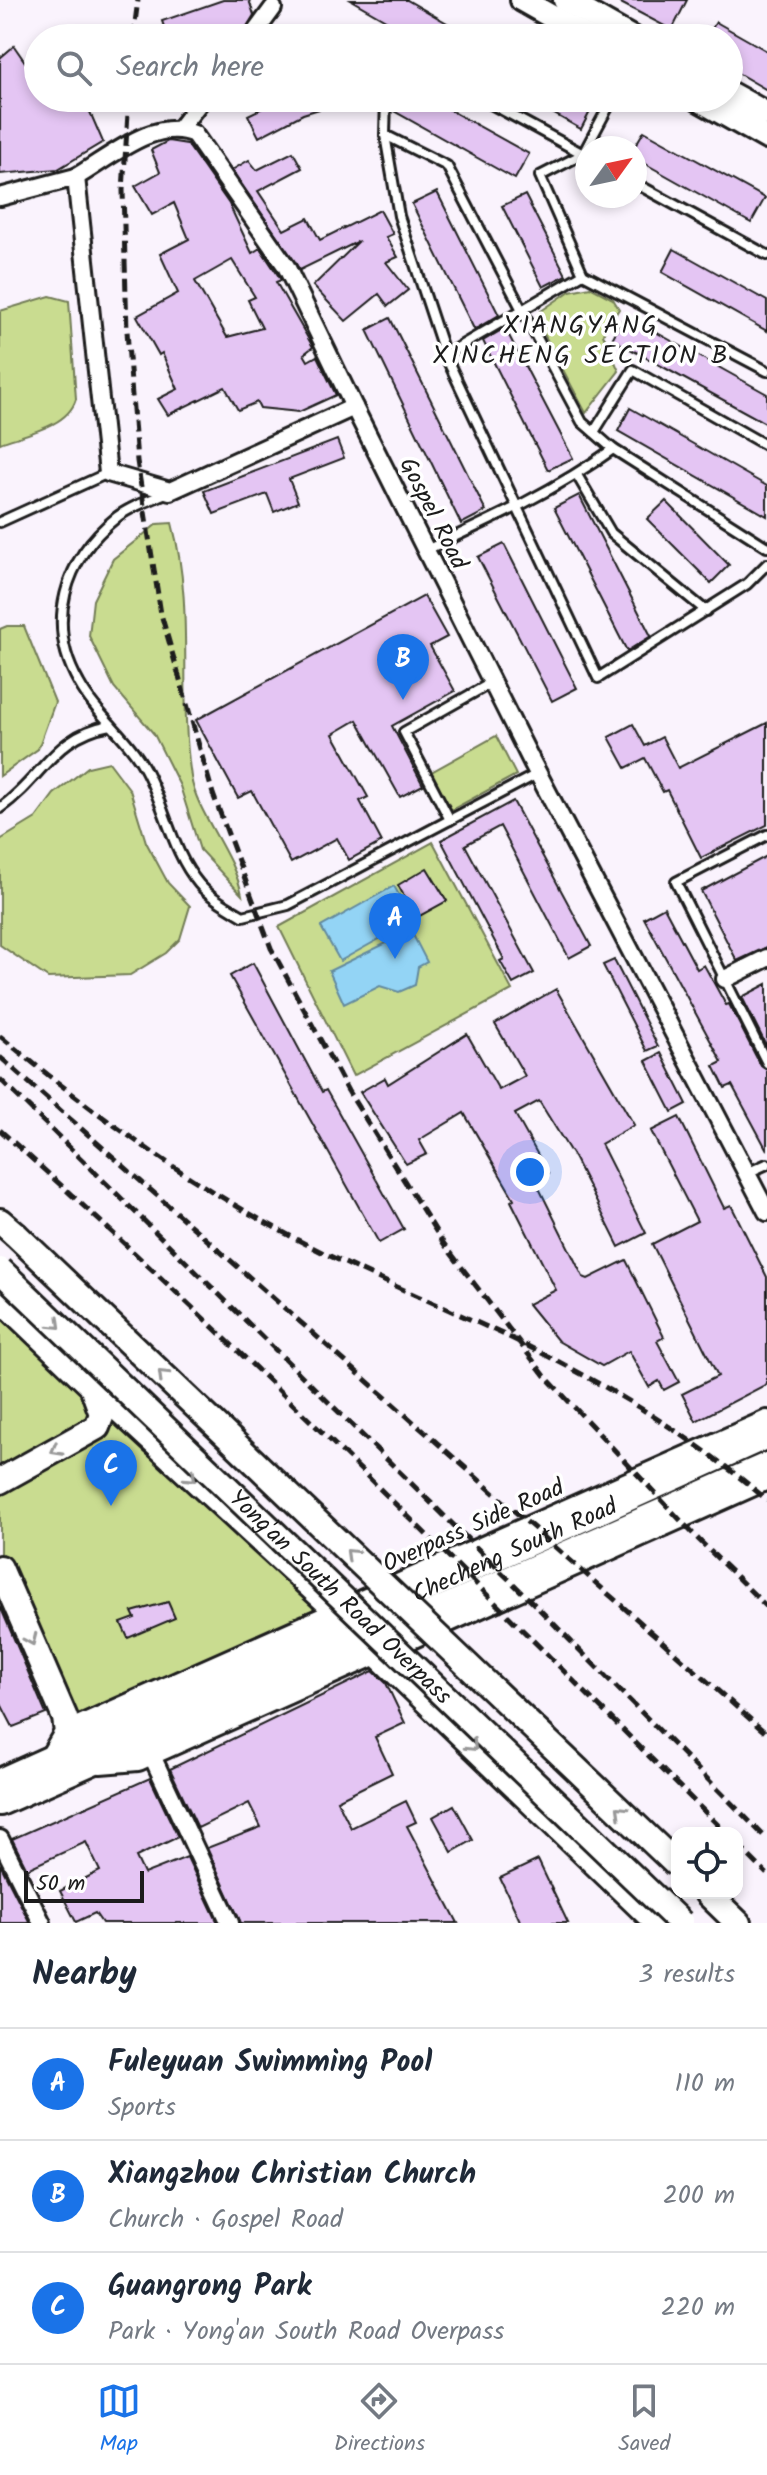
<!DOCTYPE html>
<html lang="en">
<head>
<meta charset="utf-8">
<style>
	:root { --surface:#fff; --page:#f6f6f7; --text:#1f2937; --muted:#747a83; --line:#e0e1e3; --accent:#1a73e8 }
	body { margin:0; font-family:Kalam,sans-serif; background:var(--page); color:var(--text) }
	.controls { position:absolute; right:24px; bottom:24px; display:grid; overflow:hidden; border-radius:16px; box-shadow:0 4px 12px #0003 }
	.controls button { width:72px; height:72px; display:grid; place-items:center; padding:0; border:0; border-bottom:2px solid var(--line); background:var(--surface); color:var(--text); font:40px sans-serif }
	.compass { position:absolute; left:575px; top:136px; width:72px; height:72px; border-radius:50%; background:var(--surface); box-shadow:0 4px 12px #0003; rotate:57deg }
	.scale { position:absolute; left:24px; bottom:20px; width:120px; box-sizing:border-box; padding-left:8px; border:4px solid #1c1c1c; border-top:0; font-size:22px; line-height:28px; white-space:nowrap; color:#1c1c1c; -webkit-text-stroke:6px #fff; paint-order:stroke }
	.you { position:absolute; left:530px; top:1172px; width:28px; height:28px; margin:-20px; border:6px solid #fff; border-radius:50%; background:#1a73e8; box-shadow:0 0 0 12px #1a73e833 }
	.badge { display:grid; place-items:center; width:52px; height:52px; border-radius:50%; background:var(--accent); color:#fff; font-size:26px; font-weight:700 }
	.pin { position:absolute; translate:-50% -66px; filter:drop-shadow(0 2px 4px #0008) }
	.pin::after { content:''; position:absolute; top:42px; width:28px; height:24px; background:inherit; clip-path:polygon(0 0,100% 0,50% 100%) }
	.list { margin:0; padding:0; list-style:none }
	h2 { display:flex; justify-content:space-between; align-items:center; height:104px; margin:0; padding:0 32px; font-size:34px }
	h2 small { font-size:26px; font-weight:400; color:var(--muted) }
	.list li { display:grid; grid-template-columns:52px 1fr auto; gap:24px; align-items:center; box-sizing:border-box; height:112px; padding:0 32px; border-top:2px solid var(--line) }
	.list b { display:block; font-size:30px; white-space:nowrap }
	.list p { margin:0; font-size:26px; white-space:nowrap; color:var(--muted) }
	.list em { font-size:26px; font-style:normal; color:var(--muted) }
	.icon { flex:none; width:44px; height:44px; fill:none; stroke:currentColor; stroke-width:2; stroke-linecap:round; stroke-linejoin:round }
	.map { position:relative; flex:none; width:767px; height:1923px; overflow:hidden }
	.search { position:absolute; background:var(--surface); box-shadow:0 4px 12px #0003; left:24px; right:24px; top:24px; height:88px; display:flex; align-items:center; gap:20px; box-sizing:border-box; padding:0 28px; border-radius:44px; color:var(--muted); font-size:30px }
	.sheet { height:440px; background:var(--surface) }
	nav { display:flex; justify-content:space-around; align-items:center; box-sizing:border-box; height:112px; border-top:2px solid var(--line); background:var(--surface); font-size:22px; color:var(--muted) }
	nav a { display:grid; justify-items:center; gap:4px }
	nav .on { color:var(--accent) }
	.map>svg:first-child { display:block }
	.green { fill:#c9dc90; stroke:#727c56; stroke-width:2 }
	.water { fill:#93d4f5; stroke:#638a9e; stroke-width:2 }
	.building { fill:#e4c5f3; stroke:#1c1c1c; stroke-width:2; fill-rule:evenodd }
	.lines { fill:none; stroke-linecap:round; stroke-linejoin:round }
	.lane-casing { stroke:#1c1c1c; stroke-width:14 }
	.street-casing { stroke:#1c1c1c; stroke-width:22 }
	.secondary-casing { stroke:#1c1c1c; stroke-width:28 }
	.primary-casing { stroke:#1c1c1c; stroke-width:30 }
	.lane { stroke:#fff; stroke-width:8 }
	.street { stroke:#fff; stroke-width:16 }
	.secondary { stroke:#fff; stroke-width:22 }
	.primary { stroke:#fff; stroke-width:24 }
	.rail { stroke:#1c1c1c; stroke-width:5; stroke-dasharray:12 6; stroke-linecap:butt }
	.primary-bridge-casing { stroke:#1c1c1c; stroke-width:30; stroke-linecap:butt }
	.primary-bridge { stroke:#fff; stroke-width:24 }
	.oneway { stroke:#999 }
	.labels { text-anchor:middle; stroke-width:7; stroke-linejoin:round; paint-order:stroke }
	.street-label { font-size:24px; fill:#1c1c1c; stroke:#fff }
	.neighbourhood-label { font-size:26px; letter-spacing:2px; fill:#1c1c1c; stroke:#fff }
</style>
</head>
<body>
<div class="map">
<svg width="767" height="1923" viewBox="0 0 767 1923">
	<rect width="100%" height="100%" fill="#faf3fd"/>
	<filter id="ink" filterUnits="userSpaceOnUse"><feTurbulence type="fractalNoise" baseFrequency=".0125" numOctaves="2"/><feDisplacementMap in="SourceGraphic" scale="16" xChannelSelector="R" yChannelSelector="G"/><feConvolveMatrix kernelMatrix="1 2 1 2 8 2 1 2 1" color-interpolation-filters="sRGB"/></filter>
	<g filter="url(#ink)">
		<g class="green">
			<polygon points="590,287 613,299 619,309 603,334 619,371 586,413 538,323 541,311 570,291"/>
			<path d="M 50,296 L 69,301 L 76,399 C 68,427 25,434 0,443 L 0,311 Z"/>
			<path d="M 172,523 C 195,609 178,691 191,777 C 196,812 234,854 242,895 L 200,850 L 180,786 L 154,734 L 114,687 L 89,636 L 93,600 L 113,559 L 157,524 Z"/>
			<polygon points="7,626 24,626 55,702 38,749 0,776 0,629"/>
			<polygon points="496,736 516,775 446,813 426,775"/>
			<polygon points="109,762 130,790 146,842 168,883 190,906 180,939 166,953 130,975 48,978 0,945 0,840 36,818 54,794 88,767"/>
			<polygon points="433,842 512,990 353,1076 279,927"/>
			<polygon points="0,1298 338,1613 67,1733 0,1568"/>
		</g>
		<g class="water">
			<polygon points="394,886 413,920 340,961 321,927"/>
			<polygon points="411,931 427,962 418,967 415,985 399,992 380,986 344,1004 329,971"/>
		</g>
		<g class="building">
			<polygon points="223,0 249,0 254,15 240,38 168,38 162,21"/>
			<polygon points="351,0 407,0 473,38 417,38"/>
			<polygon points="615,0 687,0 672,30"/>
			<polygon points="716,22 767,51 767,90 729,68 729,38 706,38"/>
			<polygon points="14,46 32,72 38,69 38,98 84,98 103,142 58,169 0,174 0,58"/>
			<polygon points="283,98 344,98 345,101 303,114 259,137 248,115"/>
			<polygon points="401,98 428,98 529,154 515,179 394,111"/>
			<polygon points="526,98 584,98 594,104 581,129"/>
			<polygon points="644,131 765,198 751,223 635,158 635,146"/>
			<path d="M 168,141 L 187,144 L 229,204 L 252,253 L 260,248 L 276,272 L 281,280 L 276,282 L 313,347 L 304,354 L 308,361 L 317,356 L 336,395 L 299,412 L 260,408 L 257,402 L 238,410 L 225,387 L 168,415 L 158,399 L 178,389 L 162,353 L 159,355 L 137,316 L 178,293 L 160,254 L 189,239 L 174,203 L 152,215 L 135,186 L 160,172 L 151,150 ZM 232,260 L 255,297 L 248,300 L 262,328 L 227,337 L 195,281 Z"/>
			<polygon points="293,152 302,168 258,191 284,230 308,218 320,240 380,210 393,234 386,237 398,257 386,262 408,290 388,306 379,294 346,321 313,286 359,241 300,270 232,170 249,160 257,170"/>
			<polygon points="437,192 499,315 477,328 474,329 412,204"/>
			<polygon points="525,195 566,275 543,287 502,206"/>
			<polygon points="674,249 767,301 767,331 662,272"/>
			<polygon points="625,315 767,394 767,424 612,339"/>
			<polygon points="390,318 486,511 461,524 367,330"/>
			<polygon points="505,328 573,458 548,470 483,341"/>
			<polygon points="630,408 767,486 767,516 618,431"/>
			<polygon points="337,440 344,458 289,479 298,502 274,512 267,494 214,514 204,491"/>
			<polygon points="579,495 651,636 627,651 554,508"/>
			<polygon points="666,501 729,565 711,583 647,519"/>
			<polygon points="504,544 577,688 552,701 478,557"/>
			<polygon points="424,596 447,637 430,646 455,691 392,726 423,785 400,797 357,720 333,734 368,797 360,801 382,842 349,860 337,838 291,863 252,791 238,798 196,720"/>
			<polygon points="767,723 767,825 701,858 667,790 663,792 645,758 626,768 609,737 633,724 645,746 662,737 678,768"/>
			<polygon points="513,801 591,946 569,958 500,826 465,845 534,973 513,984 500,961 504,959 441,840"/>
			<polygon points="767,856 767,947 737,961 701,891"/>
			<polygon points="427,868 447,901 416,918 398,885"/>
			<polygon points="664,907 697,969 704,965 726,1005 729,1004 761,1066 767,1070 767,1150 732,1085 725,1088 714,1066 722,1062 644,918"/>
			<polygon points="614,960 658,1046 647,1051 603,965"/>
			<polygon points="253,963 322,1092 326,1090 404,1229 379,1243 230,976"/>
			<polygon points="767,984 767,1047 742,997"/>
			<polygon points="556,989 634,1125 601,1144 646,1233 619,1247 575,1159 539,1101 515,1114 548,1173 535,1180 583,1277 588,1279 626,1260 664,1337 657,1341 679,1382 664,1390 659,1381 649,1387 629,1351 602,1366 558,1341 528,1304 556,1290 511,1201 514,1199 464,1113 419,1140 427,1154 406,1164 360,1092 385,1078 388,1084 467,1034 499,1090 525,1076 495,1024"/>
			<polygon points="661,1053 687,1104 672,1112 646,1061"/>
			<polygon points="679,1117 724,1208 731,1205 767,1277 767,1384 696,1421 682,1394 718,1376 652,1244 697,1221 651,1131"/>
			<polygon points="168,1602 175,1618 128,1638 121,1623 135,1618 132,1612"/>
			<polygon points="0,1606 46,1714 13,1727 0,1702"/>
			<polygon points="373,1671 386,1683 405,1723 375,1737 392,1773 337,1800 351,1828 406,1801 416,1822 407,1826 458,1923 241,1923 207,1848 261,1827 249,1803 198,1828 170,1769"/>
			<polygon points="150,1778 178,1837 136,1857 144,1874 187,1857 218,1923 102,1923 95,1913 76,1922 60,1891 100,1871 86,1842 27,1869 12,1839"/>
			<polygon points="454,1805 473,1840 452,1852 433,1817"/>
			<polygon points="538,1860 568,1923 521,1923 500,1878"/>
			<polygon points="0,1864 30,1923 0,1923"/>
		</g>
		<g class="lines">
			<g class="lane-casing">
				<g id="lane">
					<polyline points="386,98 385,135 447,166 522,310 445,355 598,678 747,584 767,564"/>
					<polyline points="480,98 585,155"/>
					<polyline points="385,135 399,216 445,355"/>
					<polyline points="635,183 767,255"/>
					<polyline points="583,274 540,176 583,154 613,98"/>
					<polyline points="594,432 633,370 767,446"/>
					<polyline points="613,449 582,422 522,310 583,274 767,371"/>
					<polyline points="577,475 611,533 706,611"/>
					<path d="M 166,493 C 151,500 131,506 117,517 C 64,559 45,624 79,683 C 97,716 128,737 145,769 C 165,806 172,852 199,884 C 211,898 228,907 243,916 L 288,905 L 537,774"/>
					<polyline points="0,522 108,473"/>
					<path d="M 426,550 C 491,520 555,491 613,449 L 767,547"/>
					<path d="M 0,808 C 44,777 53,735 111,725"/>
					<polyline points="450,820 404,732 491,683"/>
					<polyline points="767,835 676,882 767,1063"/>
					<polyline points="747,1173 767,1164"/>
				</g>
			</g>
			<g class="street-casing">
				<g id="street">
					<polyline points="251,38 273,8"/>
					<polyline points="180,128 203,98"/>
					<path d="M 76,177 C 109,158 156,116 194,134 L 286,266 L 354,407"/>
					<polyline points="0,197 76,177 108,473 170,491 354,407 532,762 767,1212"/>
					<polyline points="725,979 767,958"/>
					<polyline points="153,1758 230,1923"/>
					<polyline points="0,1839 42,1923"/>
				</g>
			</g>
			<g class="secondary-casing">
				<g id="secondary">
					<polyline points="522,0 589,38"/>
					<polyline points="565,0 632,38"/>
					<polyline points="729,93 767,114"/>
					<polyline points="696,98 767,138"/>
					<polyline points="92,1386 338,1613"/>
					<polyline points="375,1653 656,1923"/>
					<polyline points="67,1733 767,1422"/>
					<polyline points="100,1762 138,1759 767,1478"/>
				</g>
			</g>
			<g class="primary-casing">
				<g id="primary">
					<polyline points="0,1221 15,1234"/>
					<polyline points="0,1298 92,1386 102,1414 97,1427 0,1481"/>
					<polyline points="0,1568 65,1718 67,1733 53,1757"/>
					<path id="s1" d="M 0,1781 L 767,1436"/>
					<polyline points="0,1803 767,1465"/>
					<polyline points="707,1893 738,1923"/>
				</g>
			</g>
			<use href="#lane" class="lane"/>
			<use href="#street" class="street"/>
			<use href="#secondary" class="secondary"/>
			<use href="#primary" class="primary"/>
			<g class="rail">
				<polyline points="133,38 138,0"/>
				<polyline points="129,98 123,190 127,331 137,461 161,614 213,794 271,948 348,1091 444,1244 545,1376 699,1540 767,1607"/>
				<path d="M 0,1036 C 86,1107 174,1173 272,1226 C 349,1269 433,1301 513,1339 C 603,1382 691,1435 767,1500"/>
				<polyline points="0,1057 767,1734"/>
				<polyline points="0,1079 537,1607 767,1839"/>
				<path d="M 0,1130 C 251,1355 487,1595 726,1833"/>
				<polyline points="737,1844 767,1874"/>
			</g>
			<g class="primary-bridge-casing">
				<g id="primary-bridge">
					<polyline points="15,1234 677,1865"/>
					<path id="s2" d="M 0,1270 L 681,1923"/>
				</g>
			</g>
			<use href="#primary-bridge" class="primary-bridge"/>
		</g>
		<defs><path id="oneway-chevron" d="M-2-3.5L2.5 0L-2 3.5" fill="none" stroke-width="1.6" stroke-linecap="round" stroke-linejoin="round" transform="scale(2)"/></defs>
		<g class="oneway">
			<use href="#oneway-chevron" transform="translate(56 1324) rotate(44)"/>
			<use href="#oneway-chevron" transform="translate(163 1375) rotate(-136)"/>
			<use href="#oneway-chevron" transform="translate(56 1450) rotate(151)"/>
			<use href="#oneway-chevron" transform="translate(191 1477) rotate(43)"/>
			<use href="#oneway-chevron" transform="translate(351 1554) rotate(-136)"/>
			<use href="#oneway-chevron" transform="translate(31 1640) rotate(66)"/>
			<use href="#oneway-chevron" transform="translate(472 1746) rotate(44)"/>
			<use href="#oneway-chevron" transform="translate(621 1811) rotate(-136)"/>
		</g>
	</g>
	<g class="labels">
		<g class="street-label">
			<text transform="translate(434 513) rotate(63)" y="8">Gospel Road</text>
			<text transform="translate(473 1525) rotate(-24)" y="8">Overpass Side Road</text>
			<text dy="8" stroke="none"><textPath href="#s1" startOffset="564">Checheng South Road</textPath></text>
			<text dy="8" stroke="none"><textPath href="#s2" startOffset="472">Yong'an South Road Overpass</textPath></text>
		</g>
		<g class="neighbourhood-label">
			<text x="581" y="333">XIANGYANG<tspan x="581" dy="30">XINCHENG SECTION B</tspan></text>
		</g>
	</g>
</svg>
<div class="controls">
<button><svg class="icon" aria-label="locate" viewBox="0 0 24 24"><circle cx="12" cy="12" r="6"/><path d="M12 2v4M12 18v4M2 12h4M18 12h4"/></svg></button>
</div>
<svg class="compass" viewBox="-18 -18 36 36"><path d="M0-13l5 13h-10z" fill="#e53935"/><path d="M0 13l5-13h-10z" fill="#747a83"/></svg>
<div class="scale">50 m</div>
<div class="you"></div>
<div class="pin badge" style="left:395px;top:959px">A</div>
<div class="pin badge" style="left:403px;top:700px">B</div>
<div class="pin badge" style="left:111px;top:1506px">C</div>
<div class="search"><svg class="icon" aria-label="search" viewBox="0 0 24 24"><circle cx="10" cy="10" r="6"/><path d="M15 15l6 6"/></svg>Search here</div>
</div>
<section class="sheet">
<h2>Nearby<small>3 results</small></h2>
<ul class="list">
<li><span class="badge">A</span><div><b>Fuleyuan Swimming Pool</b><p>Sports</p></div><em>110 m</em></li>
<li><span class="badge">B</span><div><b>Xiangzhou Christian Church</b><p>Church · Gospel Road</p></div><em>200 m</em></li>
<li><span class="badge">C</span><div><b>Guangrong Park</b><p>Park · Yong'an South Road Overpass</p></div><em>220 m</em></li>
</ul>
</section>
<nav>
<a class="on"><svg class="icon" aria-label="map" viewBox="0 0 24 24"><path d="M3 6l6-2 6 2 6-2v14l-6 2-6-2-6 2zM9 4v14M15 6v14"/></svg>Map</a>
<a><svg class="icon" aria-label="directions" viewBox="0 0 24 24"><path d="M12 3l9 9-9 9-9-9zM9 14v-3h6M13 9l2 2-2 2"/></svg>Directions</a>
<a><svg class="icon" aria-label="saved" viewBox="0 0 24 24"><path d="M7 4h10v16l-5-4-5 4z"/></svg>Saved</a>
</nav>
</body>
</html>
